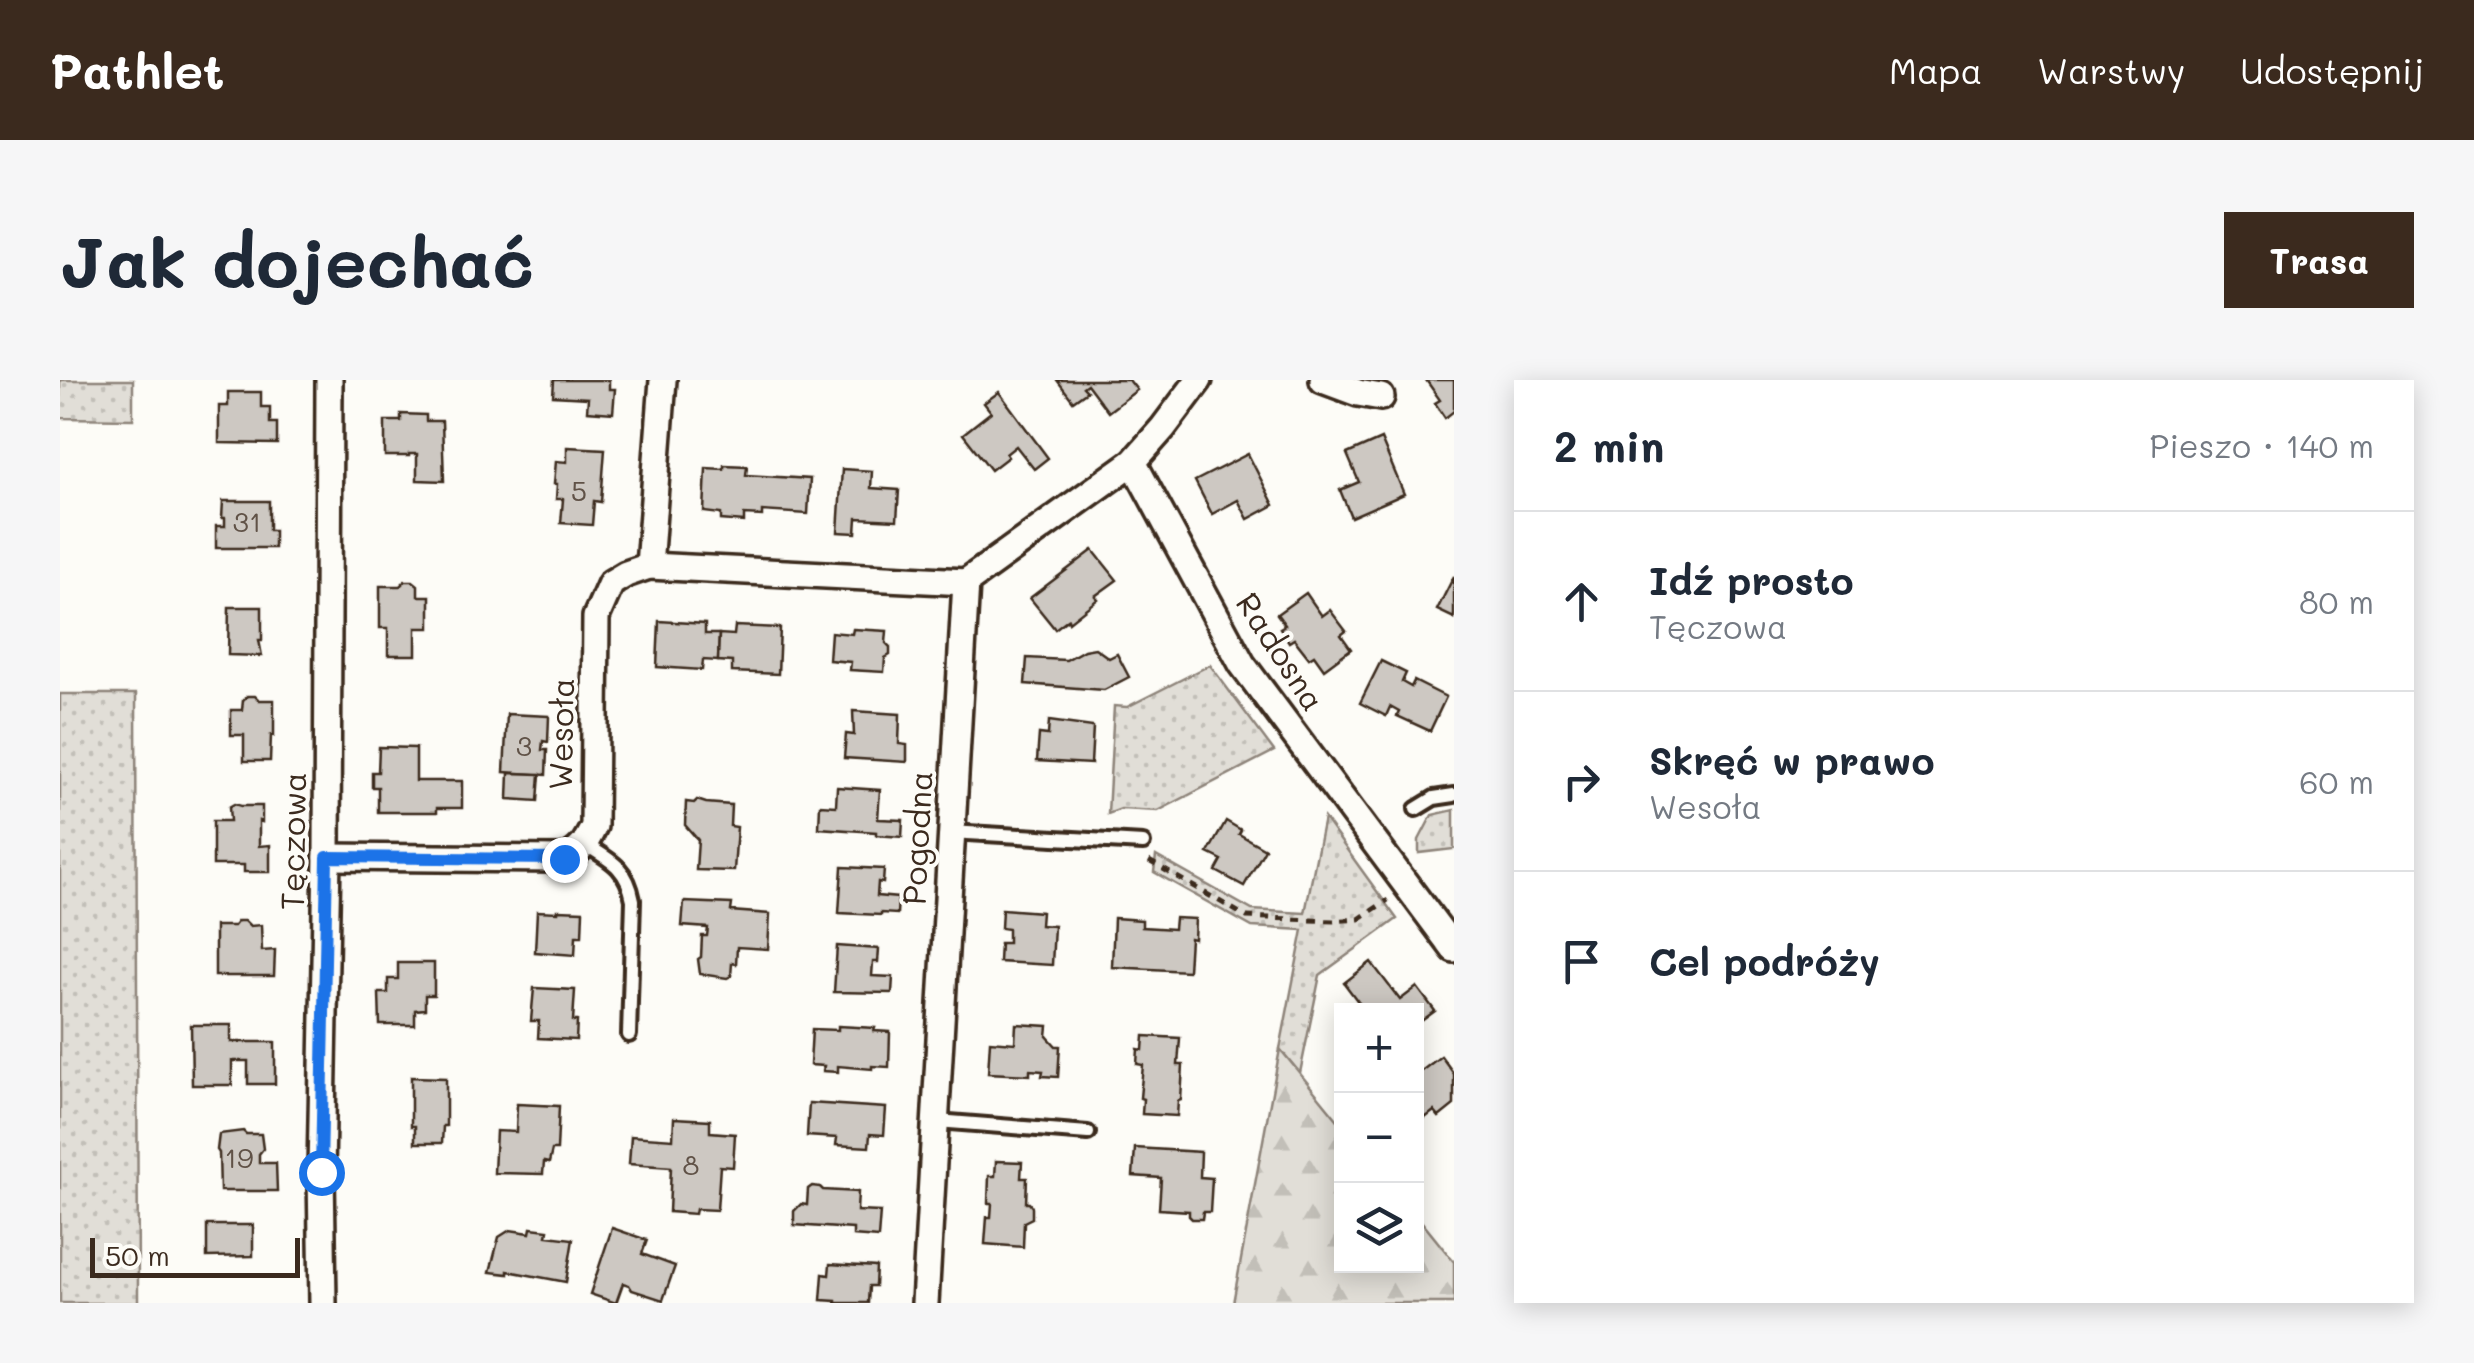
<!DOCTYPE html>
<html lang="pl">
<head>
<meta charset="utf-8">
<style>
	:root { --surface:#fff; --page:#f6f6f7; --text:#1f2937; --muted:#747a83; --line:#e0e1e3; --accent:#3b2a1e }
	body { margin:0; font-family:Mali,sans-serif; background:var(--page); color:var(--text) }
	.controls { position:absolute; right:30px; bottom:30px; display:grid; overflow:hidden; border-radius:0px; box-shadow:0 5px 25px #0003 }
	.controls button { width:90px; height:90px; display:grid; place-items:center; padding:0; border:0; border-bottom:2px solid var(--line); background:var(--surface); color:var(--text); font:50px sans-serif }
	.scale { position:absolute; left:30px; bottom:25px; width:210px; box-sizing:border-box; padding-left:10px; border:5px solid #3b2a1e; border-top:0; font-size:28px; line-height:35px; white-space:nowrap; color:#3b2a1e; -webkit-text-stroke:8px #fdfcf7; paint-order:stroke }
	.stop { position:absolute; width:30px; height:30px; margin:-22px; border:8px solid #1a73e8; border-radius:50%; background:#fff }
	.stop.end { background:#1a73e8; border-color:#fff; box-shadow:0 2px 10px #0008 }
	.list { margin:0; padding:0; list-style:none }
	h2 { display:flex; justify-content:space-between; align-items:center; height:130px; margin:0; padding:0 40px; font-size:42px }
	h2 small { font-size:32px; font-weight:400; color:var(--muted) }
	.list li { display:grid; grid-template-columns:65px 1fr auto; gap:30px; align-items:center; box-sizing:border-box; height:180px; padding:0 40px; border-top:2px solid var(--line) }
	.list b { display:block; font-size:38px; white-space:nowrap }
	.list p { margin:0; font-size:32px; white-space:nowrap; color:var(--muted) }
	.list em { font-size:32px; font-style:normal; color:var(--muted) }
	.icon { flex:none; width:55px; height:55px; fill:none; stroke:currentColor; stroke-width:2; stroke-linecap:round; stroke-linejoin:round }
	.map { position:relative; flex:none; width:1394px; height:923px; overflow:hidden; border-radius:0px }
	header { display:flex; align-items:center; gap:60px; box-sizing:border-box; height:140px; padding:0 50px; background:var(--accent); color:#fff }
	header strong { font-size:48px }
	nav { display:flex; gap:55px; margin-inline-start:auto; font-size:35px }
	.intro { display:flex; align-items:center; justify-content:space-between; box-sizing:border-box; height:240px; padding:0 60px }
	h1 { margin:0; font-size:70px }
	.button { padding:25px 45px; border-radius:0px; background:var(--accent); color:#fff; font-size:35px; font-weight:700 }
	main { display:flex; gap:60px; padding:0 60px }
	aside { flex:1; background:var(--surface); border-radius:0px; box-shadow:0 5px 25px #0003 }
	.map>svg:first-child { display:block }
	.grass { fill:url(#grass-dots); stroke:#8e847a; stroke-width:2.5 }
	.forest { fill:url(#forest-firs); stroke:#8e847a; stroke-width:2.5 }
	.building { fill:#cdc8c2; stroke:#3b2a1e; stroke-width:2.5 }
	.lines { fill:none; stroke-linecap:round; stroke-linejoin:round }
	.service-casing { stroke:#3b2a1e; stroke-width:20 }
	.minor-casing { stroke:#3b2a1e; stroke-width:32 }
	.path { stroke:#3b2a1e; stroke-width:5; stroke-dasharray:8 8; stroke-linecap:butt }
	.service { stroke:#fdfcf7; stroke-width:12 }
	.minor { stroke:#fdfcf7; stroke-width:25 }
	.route { stroke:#1a73e8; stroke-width:12 }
	.labels { text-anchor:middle; stroke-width:8; stroke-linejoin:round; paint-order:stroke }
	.number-label { font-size:28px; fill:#605247 }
	.street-label { font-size:32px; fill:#3b2a1e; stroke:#fdfcf7 }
</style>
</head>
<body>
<header>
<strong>Pathlet</strong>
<nav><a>Mapa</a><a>Warstwy</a><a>Udostępnij</a></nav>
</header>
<div class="intro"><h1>Jak dojechać</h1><a class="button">Trasa</a></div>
<main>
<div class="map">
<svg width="1394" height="923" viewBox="0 0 1394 923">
	<defs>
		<pattern id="grass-dots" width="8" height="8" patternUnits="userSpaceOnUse" patternTransform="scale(2.5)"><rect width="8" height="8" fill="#e1ded7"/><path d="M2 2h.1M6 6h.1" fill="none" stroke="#c2bfb8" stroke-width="1.8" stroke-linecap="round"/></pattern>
		<pattern id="forest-firs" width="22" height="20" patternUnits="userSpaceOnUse" patternTransform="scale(2.5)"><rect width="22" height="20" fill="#e1ded7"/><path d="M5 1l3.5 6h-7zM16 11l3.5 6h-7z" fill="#c2bfb8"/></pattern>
	</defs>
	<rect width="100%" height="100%" fill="#fdfcf7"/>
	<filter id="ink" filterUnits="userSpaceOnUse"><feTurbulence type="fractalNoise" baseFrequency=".01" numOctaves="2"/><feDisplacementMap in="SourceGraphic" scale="20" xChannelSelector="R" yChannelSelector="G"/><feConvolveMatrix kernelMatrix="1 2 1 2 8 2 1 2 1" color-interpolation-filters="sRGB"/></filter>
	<g filter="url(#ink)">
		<g class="grass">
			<polygon points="0,0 73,0 73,39 0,38"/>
			<polygon points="1150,285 1214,371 1098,431 1061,429 1048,434 1054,326 1067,327"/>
			<polygon points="0,314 76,314 78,923 0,923"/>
			<polygon points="1394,430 1394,469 1359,473 1359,460 1372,435"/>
			<polygon points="1264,438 1337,539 1260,595 1240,693 1220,669 1243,550 1192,547 1094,492 1096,476 1192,530 1245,533"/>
		</g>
		<polygon class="forest" points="1220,669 1281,744 1282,886 1356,886 1357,836 1394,882 1394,923 1173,923"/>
		<g class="building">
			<polygon points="494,0 549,0 549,9 555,9 553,33 527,31 528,18 493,16"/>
			<polygon points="997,0 1069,0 1077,10 1048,32 1027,4 1023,7 1027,11 1013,21"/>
			<polygon points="1366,0 1394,0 1394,31 1385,38 1375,23 1380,20"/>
			<polygon points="168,12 201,12 201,27 210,27 210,43 217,43 217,64 159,63 159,26 168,26"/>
			<polygon points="939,12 988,78 974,89 956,66 946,74 948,77 931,90 903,54 931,32 924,23"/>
			<polygon points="341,34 366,35 366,41 382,41 384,101 357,100 357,74 349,74 349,76 325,76 325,41 341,41"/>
			<polygon points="1321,59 1344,114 1291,137 1280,110 1299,102 1287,74"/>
			<polygon points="507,67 545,69 541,122 534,121 532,145 501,143 503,119 496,119 497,104 494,104 496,81 507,82"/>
			<polygon points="1188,74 1214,125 1188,139 1178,120 1152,134 1135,101"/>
			<polygon points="664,85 687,86 686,95 750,99 748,134 702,131 702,136 684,135 684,142 661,140 661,134 644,132 646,88 664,89"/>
			<polygon points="782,89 812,91 811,108 839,110 837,140 797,138 796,153 778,152"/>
			<polygon points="163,121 209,121 209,150 214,150 214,168 156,168 156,146 165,146 165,138 162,138"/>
			<polygon points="1033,170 1057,200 1035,216 1038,219 1009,242 1008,239 995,249 970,218"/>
			<polygon points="1394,196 1394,238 1377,230"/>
			<polygon points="345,201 353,201 358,205 358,216 370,216 370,248 356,248 356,275 328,275 328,248 320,248 320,206 340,206"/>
			<polygon points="1246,213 1262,236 1270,230 1286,251 1281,255 1291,269 1264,289 1254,275 1249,278 1234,259 1229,262 1220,248 1225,245 1217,234"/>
			<polygon points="169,227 202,227 202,260 199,260 202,276 168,275"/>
			<polygon points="599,241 645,244 645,254 659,254 658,281 643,280 642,290 597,287"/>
			<polygon points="675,246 720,248 718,294 672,292 672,282 658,281 659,254 674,255"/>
			<polygon points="793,249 827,251 826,263 830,267 830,275 825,278 824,292 790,290 791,282 769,280 771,252 792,254"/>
			<polygon points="1035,268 1049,278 1057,274 1069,297 1044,310 965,304 967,278 1006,280 1024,270"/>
			<polygon points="1321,281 1346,293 1342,302 1351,307 1354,301 1386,317 1370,351 1337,336 1339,332 1330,327 1326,336 1300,323"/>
			<polygon points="187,316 195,316 199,320 214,320 214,356 211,355 210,381 184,381 184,355 171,355 171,330 182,330 183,320"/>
			<polygon points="793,331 840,334 839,364 847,365 847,382 784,378 786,354 794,355"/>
			<polygon points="447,334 489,336 488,362 483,361 482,370 487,370 486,395 444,392"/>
			<polygon points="989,341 1033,347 1031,384 977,381 979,354 988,355"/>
			<polygon points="319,367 356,368 356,401 402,401 402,428 377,428 377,432 318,432 318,407 312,407 312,392 318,392"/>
			<polygon points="449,393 480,394 478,421 448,419"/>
			<polygon points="777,407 820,410 818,439 843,440 842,457 816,455 816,452 759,448 760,425 776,426"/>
			<polygon points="637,420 646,423 671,425 670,446 677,447 674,491 636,490 638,460 625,445 626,422 634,423"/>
			<polygon points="174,424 181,426 202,426 202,442 199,441 199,466 210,465 210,492 184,492 184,485 153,485 153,441 170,441 169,427"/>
			<polygon points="1166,441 1181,450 1179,454 1205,469 1184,506 1156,491 1162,480 1148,473"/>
			<polygon points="782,487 824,489 823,503 818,502 817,516 838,518 837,534 821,533 821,535 779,533"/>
			<polygon points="624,522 672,524 671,531 710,534 708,569 677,567 676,584 672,583 671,596 667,598 640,594 638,579 641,577 642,556 647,556 648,548 622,546"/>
			<polygon points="942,529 981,532 980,545 994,546 992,585 939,582 940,563 948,563 948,549 941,548"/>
			<polygon points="498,530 523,531 522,556 516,556 515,575 475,572 477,531 498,532"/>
			<polygon points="1054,538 1082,540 1082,547 1114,549 1115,538 1135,539 1134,559 1130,558 1128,591 1052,587"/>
			<polygon points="178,541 185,541 190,546 201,545 202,571 215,570 214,596 155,596 155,546 174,546"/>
			<polygon points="777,566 819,569 818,582 813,582 812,596 833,597 832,613 774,612"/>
			<polygon points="1311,582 1340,620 1357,607 1375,631 1356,645 1356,631 1305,631 1284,603"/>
			<polygon points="338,583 374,583 374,615 365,615 365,629 355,630 355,645 320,645 319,613 328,613 328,599 338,599"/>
			<polygon points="474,608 515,610 513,641 517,641 516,660 478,658 479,641 471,641"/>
			<polygon points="956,644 988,646 987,656 996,666 1000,666 998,697 982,696 983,691 970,690 970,695 928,693 930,661 955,663"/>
			<polygon points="131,645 171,645 171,662 215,662 215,704 188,704 188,681 172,681 172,705 132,705"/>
			<polygon points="778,646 815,648 814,651 830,652 829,687 812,686 812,689 778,686 778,692 763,691 764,686 750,685 752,649 778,650"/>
			<polygon points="1084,656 1120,658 1118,685 1123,685 1121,720 1118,721 1117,736 1082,734 1083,719 1080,718 1083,685 1077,684 1078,669 1083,670"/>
			<polygon points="1381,676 1394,694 1394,725 1379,737 1374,731 1365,738 1356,727 1356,695"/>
			<polygon points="351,697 386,698 386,746 383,746 382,763 355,763 355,746 351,746"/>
			<polygon points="749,723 826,728 824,755 810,754 809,767 776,765 777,758 747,756"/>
			<polygon points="457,724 499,726 497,770 492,770 489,783 484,782 483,794 434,793 436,751 456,752"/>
			<polygon points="614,738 650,740 650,752 675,754 673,787 660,786 657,830 636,829 635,834 609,832 611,787 569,784 571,756 613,759"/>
			<polygon points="183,751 186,754 201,754 203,769 199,774 199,783 216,783 217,811 160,811 159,773 157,770 159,754"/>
			<polygon points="1075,768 1141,772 1140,797 1152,798 1150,832 1143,832 1142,839 1132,839 1129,836 1129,831 1099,829 1101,798 1073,796"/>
			<polygon points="936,781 962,782 961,798 967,798 966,823 969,823 972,827 972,838 964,842 963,867 925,864 927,837 931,837 932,823 928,823 929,796 935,796"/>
			<polygon points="752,806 760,807 763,810 798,812 797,831 820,832 818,858 793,856 793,849 734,845 734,831 741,824 747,825 748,809"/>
			<polygon points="147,845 193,845 193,876 147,877"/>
			<polygon points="471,848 488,850 487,856 513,859 506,902 448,891 448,894 430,892 439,857 450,850 470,853"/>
			<polygon points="552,848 587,860 582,874 615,886 603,920 572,910 569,905 563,903 556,923 530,914"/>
			<polygon points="770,884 816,887 815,906 809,906 808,923 776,923 776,921 761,920 763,894 769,895"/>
		</g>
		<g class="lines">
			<g class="service-casing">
				<g id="service">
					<polyline points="1356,429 1374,418 1394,415"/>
					<polyline points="890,452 1083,463"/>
					<path d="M 526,465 C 552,481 567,488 573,520 L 569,655"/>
					<polyline points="877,741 1028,753"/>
				</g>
			</g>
			<g class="minor-casing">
				<g id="minor">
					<polyline points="1263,0 1298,13 1321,17"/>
					<polyline points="1073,82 1182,284 1394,569"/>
					<polyline points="589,186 906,202"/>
					<path d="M 267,477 L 504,479 C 521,471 526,463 534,446 L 536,237 L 551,203 L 566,194 L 589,186 L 603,0"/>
					<polyline points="263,923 261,792 267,477 269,0"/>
					<polyline points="865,923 906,202 1073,82 1103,48 1139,0"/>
				</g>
			</g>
			<polyline class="path" points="1089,481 1187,537 1274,541 1299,539 1328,520"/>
			<use href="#service" class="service"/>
			<use href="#minor" class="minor"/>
		</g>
	</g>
	<g class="lines" filter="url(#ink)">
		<polyline class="route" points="261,792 267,477 504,479"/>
	</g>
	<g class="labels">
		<g class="number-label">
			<text x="519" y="121">5</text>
			<text x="187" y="152">31</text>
			<text x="464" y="376">3</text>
			<text x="179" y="788">19</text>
			<text x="631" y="795">8</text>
		</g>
		<g class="street-label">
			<text transform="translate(1220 272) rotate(57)" y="11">Radosna</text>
			<text transform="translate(502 354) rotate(-89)" y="11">Wesoła</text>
			<text transform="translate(858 458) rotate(-87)" y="11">Pogodna</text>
			<text transform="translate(234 461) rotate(-89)" y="11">Tęczowa</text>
		</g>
	</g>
</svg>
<div class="controls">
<button>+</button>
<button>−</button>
<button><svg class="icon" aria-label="layers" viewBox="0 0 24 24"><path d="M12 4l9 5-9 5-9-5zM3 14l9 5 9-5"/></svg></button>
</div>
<div class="scale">50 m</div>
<div class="stop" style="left:261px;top:792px"></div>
<div class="stop end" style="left:504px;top:479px"></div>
</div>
<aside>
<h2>2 min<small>Pieszo · 140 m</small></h2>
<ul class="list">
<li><svg class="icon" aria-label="ahead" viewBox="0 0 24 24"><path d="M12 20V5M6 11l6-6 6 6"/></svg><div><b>Idź prosto</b><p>Tęczowa</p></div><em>80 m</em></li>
<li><svg class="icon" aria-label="right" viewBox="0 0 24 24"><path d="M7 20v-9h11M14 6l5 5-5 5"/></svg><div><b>Skręć w prawo</b><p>Wesoła</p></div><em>60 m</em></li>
<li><svg class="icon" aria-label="arrive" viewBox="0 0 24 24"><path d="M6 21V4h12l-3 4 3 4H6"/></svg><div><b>Cel podróży</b></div></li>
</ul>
</aside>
</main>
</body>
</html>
